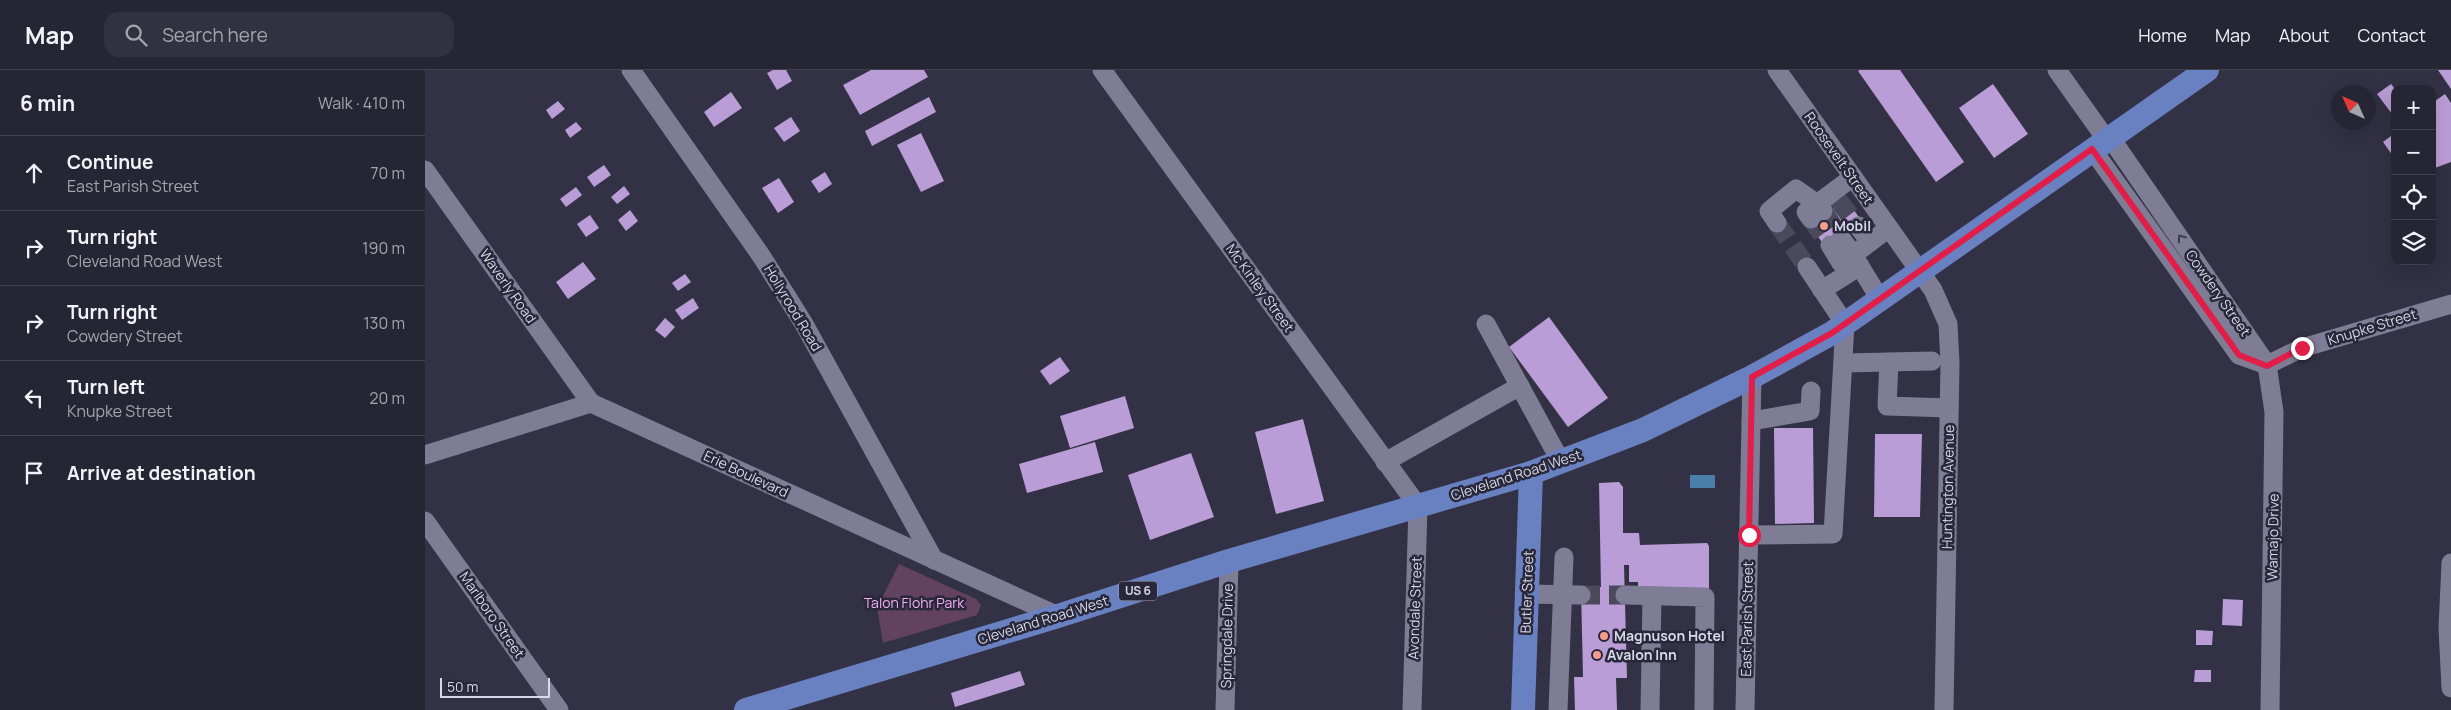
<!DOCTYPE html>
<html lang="en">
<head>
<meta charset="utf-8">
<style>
	:root { --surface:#262534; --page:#323140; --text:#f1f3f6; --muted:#a4a5ac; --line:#42424f }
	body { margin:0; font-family:Manrope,sans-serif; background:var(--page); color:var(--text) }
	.controls { position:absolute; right:15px; top:15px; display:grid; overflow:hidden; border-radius:10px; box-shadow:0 5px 20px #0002 }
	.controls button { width:45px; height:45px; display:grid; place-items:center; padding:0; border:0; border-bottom:1px solid var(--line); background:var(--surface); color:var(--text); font:25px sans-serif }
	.compass { position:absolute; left:1906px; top:15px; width:45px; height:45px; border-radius:50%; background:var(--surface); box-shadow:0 5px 20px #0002; rotate:315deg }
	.scale { position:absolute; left:15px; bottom:12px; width:110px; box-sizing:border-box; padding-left:5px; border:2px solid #d9d8e6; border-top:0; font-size:14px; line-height:18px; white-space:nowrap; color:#d9d8e6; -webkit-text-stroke:4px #28273b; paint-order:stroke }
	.stop { position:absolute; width:15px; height:15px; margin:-11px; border:4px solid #e11d48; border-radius:50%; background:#fff }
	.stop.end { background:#e11d48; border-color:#fff; box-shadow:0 1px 5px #0008 }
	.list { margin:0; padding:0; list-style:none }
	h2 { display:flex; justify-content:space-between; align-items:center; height:65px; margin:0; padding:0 20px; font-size:21px }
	h2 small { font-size:16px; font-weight:400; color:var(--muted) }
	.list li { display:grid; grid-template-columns:32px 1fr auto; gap:15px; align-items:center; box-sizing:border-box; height:75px; padding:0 20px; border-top:1px solid var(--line) }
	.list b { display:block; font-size:19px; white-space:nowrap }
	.list p { margin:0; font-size:16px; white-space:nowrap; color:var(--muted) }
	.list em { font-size:16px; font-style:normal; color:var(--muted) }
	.icon { flex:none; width:28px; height:28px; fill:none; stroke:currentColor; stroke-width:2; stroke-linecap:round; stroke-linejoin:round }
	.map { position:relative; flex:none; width:2026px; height:640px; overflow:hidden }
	header { display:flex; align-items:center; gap:30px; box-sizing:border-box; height:70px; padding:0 25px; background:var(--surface); border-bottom:1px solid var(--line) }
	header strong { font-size:24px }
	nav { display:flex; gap:28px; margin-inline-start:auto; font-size:18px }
	.search { width:350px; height:45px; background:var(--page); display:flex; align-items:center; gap:12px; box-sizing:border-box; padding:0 18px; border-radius:15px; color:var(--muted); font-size:19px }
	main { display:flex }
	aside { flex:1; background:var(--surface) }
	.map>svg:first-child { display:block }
	.green { fill:#624260 }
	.water { fill:#4a7faa }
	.building { fill:#ba9dd6 }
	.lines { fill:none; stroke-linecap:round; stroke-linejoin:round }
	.minor-tunnel { stroke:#4b4a5d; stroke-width:19; stroke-dasharray:19 9; stroke-linecap:butt }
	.minor { stroke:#7e7d95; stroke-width:19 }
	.major { stroke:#6a81c1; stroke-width:24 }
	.oneway { stroke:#3e3c52 }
	.route { stroke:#e11d48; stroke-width:6 }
	.poi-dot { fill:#f49d8d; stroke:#28273b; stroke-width:2 }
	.labels { text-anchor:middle; stroke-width:5; stroke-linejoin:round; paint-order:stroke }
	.shield { fill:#28273b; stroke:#a4a3b3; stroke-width:1 }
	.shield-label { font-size:12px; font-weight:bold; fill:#d9d8e6 }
	.street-label { font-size:14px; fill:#d9d8e6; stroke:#28273b }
	.poi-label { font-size:14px; font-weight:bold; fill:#d9d8e6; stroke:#28273b; text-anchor:start }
	.park-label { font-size:14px; fill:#f5aff1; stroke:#28273b }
</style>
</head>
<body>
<header>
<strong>Map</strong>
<div class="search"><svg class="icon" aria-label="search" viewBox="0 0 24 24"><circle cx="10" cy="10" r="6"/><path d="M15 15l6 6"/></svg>Search here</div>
<nav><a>Home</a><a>Map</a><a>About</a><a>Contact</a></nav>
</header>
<main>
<aside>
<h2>6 min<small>Walk · 410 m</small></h2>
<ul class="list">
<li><svg class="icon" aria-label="ahead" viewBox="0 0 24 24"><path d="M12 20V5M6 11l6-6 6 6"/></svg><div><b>Continue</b><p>East Parish Street</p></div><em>70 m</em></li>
<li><svg class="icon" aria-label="right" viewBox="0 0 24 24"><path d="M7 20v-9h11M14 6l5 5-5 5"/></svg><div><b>Turn right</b><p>Cleveland Road West</p></div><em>190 m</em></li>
<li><svg class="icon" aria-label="right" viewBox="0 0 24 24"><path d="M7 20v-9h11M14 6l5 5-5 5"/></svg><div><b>Turn right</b><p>Cowdery Street</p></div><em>130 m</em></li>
<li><svg class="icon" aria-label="left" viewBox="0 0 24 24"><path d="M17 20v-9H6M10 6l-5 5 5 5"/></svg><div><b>Turn left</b><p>Knupke Street</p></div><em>20 m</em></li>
<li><svg class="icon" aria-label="arrive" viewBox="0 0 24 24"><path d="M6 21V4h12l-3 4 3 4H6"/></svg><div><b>Arrive at destination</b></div></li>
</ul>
</aside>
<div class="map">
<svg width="2026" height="640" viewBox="0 0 2026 640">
	<rect width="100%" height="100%" fill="#323145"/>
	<polygon class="green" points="474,494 551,529 556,535 552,545 458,573 452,538"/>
	<rect class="water" x="1265" y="405" width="25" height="13"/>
	<g class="building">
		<polygon points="348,0 361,0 367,11 352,20 342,3"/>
		<polygon points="446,0 499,0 503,7 435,45 418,15"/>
		<polygon points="1435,0 1475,0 1539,92 1511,112 1433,1"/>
		<polygon points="2013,0 2026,0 2026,19"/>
		<polygon points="1568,14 1603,64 1569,88 1534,38"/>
		<polygon points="1966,14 1970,19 1970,48 1952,24"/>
		<polygon points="306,22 317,38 289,57 279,42"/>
		<polygon points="2020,24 2026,33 2026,92 2007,99 2007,33"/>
		<polygon points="504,27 511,42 447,76 440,61"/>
		<polygon points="133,31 140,39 127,49 121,40"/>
		<polygon points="366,47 375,61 359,72 349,58"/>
		<polygon points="151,52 157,59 145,68 140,60"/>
		<polygon points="496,63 519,111 496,122 472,75"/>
		<polygon points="1970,63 1970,89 1958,72"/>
		<polygon points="179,95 186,105 169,117 162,107"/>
		<polygon points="400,102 407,114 394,123 386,111"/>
		<polygon points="354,108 369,132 353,143 337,118"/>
		<polygon points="199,116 205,124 192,134 186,127"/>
		<polygon points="151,117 157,125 141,137 135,129"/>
		<polygon points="1419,126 1438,153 1401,178 1382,151"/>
		<polygon points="205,140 213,151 201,161 193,150"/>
		<polygon points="165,145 174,158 161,167 152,154"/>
		<polygon points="158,192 171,209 143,229 131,212"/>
		<polygon points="260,204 266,212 253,221 247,213"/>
		<polygon points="268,228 274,238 257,250 250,240"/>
		<polygon points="1124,247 1183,328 1143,357 1084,277"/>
		<polygon points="240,248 250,257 240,268 230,260"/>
		<polygon points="635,287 645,301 625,315 615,301"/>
		<polygon points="700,326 709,358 645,378 635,346"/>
		<polygon points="878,349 899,431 851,444 830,362"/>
		<polygon points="1349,358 1388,358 1389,453 1350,454"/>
		<polygon points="1450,364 1497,364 1495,447 1449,447"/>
		<polygon points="670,372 678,402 602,423 594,394"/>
		<polygon points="766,383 789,447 725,470 703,405"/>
		<polygon points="1194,412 1198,417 1198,463 1214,463 1215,475 1282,473 1284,476 1284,518 1213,520 1213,512 1204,512 1204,495 1199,495 1202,608 1191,608 1192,640 1150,640 1149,607 1158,607 1156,518 1176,517 1174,413"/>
		<polygon points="1798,529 1818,530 1817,556 1797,555"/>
		<polygon points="1771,560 1788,561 1787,575 1771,575"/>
		<polygon points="1770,600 1786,600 1786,612 1769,612"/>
		<polygon points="595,601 600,615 530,637 526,623"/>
	</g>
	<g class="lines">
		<g class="minor-tunnel">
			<polyline points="1413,130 1433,156"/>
			<polyline points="1398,141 1416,168"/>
			<polyline points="1386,149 1405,175"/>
			<polyline points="1352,153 1382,197"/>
			<polyline points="1156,525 1200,525"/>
		</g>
		<g class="minor">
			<polyline points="206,0 337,187 379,254 509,490"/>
			<polyline points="677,0 993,436 987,640"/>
			<polyline points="1352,0 1508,220 1523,254 1525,293 1519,640"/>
			<polyline points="1632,0 1681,69"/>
			<polyline points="1685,67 1842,295 1849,342 1845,640"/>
			<polyline points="1667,79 1814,285 1842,295"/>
			<polyline points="0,100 166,333"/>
			<polyline points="1386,149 1381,142 1428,107"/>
			<polyline points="1352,153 1344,141 1371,119 1391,133 1398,141"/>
			<polyline points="1433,156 1445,172"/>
			<polyline points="1405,175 1416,193 1428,185 1416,168"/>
			<polyline points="1397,220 1435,196"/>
			<polyline points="1455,229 1428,185 1464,158"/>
			<polyline points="1061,254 1136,392"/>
			<polyline points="1464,292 1507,291"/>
			<polyline points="1419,293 1464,292 1462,336 1524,338"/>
			<polyline points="1842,295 1877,278 2026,234"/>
			<polyline points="1326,351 1385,341 1386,321"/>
			<polyline points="0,385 166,333 633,546"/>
			<polyline points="960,392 1095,316"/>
			<polyline points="0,451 134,640"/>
			<polyline points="1324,465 1408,464 1420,254 1382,197"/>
			<polyline points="2026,493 2023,558 2026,618"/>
			<polyline points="1102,524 1156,525"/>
			<polyline points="1200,525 1280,527 1279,640"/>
			<polyline points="800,640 804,491"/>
			<polyline points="1133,640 1139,487"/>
			<polyline points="1225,640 1227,526"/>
			<polyline points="1320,640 1327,307"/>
		</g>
		<g class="major">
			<polyline points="321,640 633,546 804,491 1106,403 1218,360 1327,307 1407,263 1782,0"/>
			<polyline points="1098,640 1106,403"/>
		</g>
	</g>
	<defs><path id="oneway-chevron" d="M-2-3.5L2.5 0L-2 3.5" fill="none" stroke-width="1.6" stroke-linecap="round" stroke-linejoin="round" transform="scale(1.25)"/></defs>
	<use class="oneway" href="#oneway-chevron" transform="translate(1756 168) rotate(-125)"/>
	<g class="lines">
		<polyline class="route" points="1324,465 1327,307 1407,263 1667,79 1814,285 1842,296 1877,278"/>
	</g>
	<g class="poi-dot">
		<circle cx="1399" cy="156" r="5"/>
		<circle cx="1179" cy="566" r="5"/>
		<circle cx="1172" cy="585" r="5"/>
	</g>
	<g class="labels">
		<rect class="shield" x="694" y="511.5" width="38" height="19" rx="4"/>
		<g class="shield-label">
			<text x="713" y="525">US 6</text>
		</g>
		<g class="street-label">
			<text transform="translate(1414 88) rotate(55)" y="5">Roosevelt Street</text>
			<text transform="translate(83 216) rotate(55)" y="5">Waverly Road</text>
			<text transform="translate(835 218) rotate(54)" y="5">Mc Kinley Street</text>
			<text transform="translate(1793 223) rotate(55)" y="5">Cowdery Street</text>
			<text transform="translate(368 238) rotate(59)" y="5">Hollyrood Road</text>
			<text transform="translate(1947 257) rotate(-17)" y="5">Knupke Street</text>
			<text transform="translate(321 404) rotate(25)" y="5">Erie Boulevard</text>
			<text transform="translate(1091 405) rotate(-18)" y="5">Cleveland Road West</text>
			<text transform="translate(1523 417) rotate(-89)" y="5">Huntington Avenue</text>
			<text transform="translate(1848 467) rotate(-89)" y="5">Wamajo Drive</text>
			<text transform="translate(1102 522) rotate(-88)" y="5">Butler Street</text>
			<text transform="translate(990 538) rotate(-88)" y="5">Avondale Street</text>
			<text transform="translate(67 545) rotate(55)" y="5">Marlboro Street</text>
			<text transform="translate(1322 549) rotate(-89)" y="5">East Parish Street</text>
			<text transform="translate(618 550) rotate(-17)" y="5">Cleveland Road West</text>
			<text transform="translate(802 566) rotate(-89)" y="5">Springdale Drive</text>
		</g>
		<g class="poi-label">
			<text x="1409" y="161">Mobil</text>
			<text x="1189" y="571">Magnuson Hotel</text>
			<text x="1182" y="590">Avalon Inn</text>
		</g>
		<g class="park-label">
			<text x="489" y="538">Talon Flohr Park</text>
		</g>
	</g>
</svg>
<div class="controls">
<button>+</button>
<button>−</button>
<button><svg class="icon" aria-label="locate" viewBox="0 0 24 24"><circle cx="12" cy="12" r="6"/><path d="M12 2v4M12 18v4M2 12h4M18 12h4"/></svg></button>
<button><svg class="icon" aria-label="layers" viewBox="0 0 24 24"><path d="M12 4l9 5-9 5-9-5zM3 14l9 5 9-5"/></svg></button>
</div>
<svg class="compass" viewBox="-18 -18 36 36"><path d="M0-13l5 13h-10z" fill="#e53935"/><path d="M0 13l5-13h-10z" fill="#a4a5ac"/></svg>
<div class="scale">50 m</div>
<div class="stop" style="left:1324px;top:465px"></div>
<div class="stop end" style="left:1877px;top:278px"></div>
</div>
</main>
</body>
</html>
